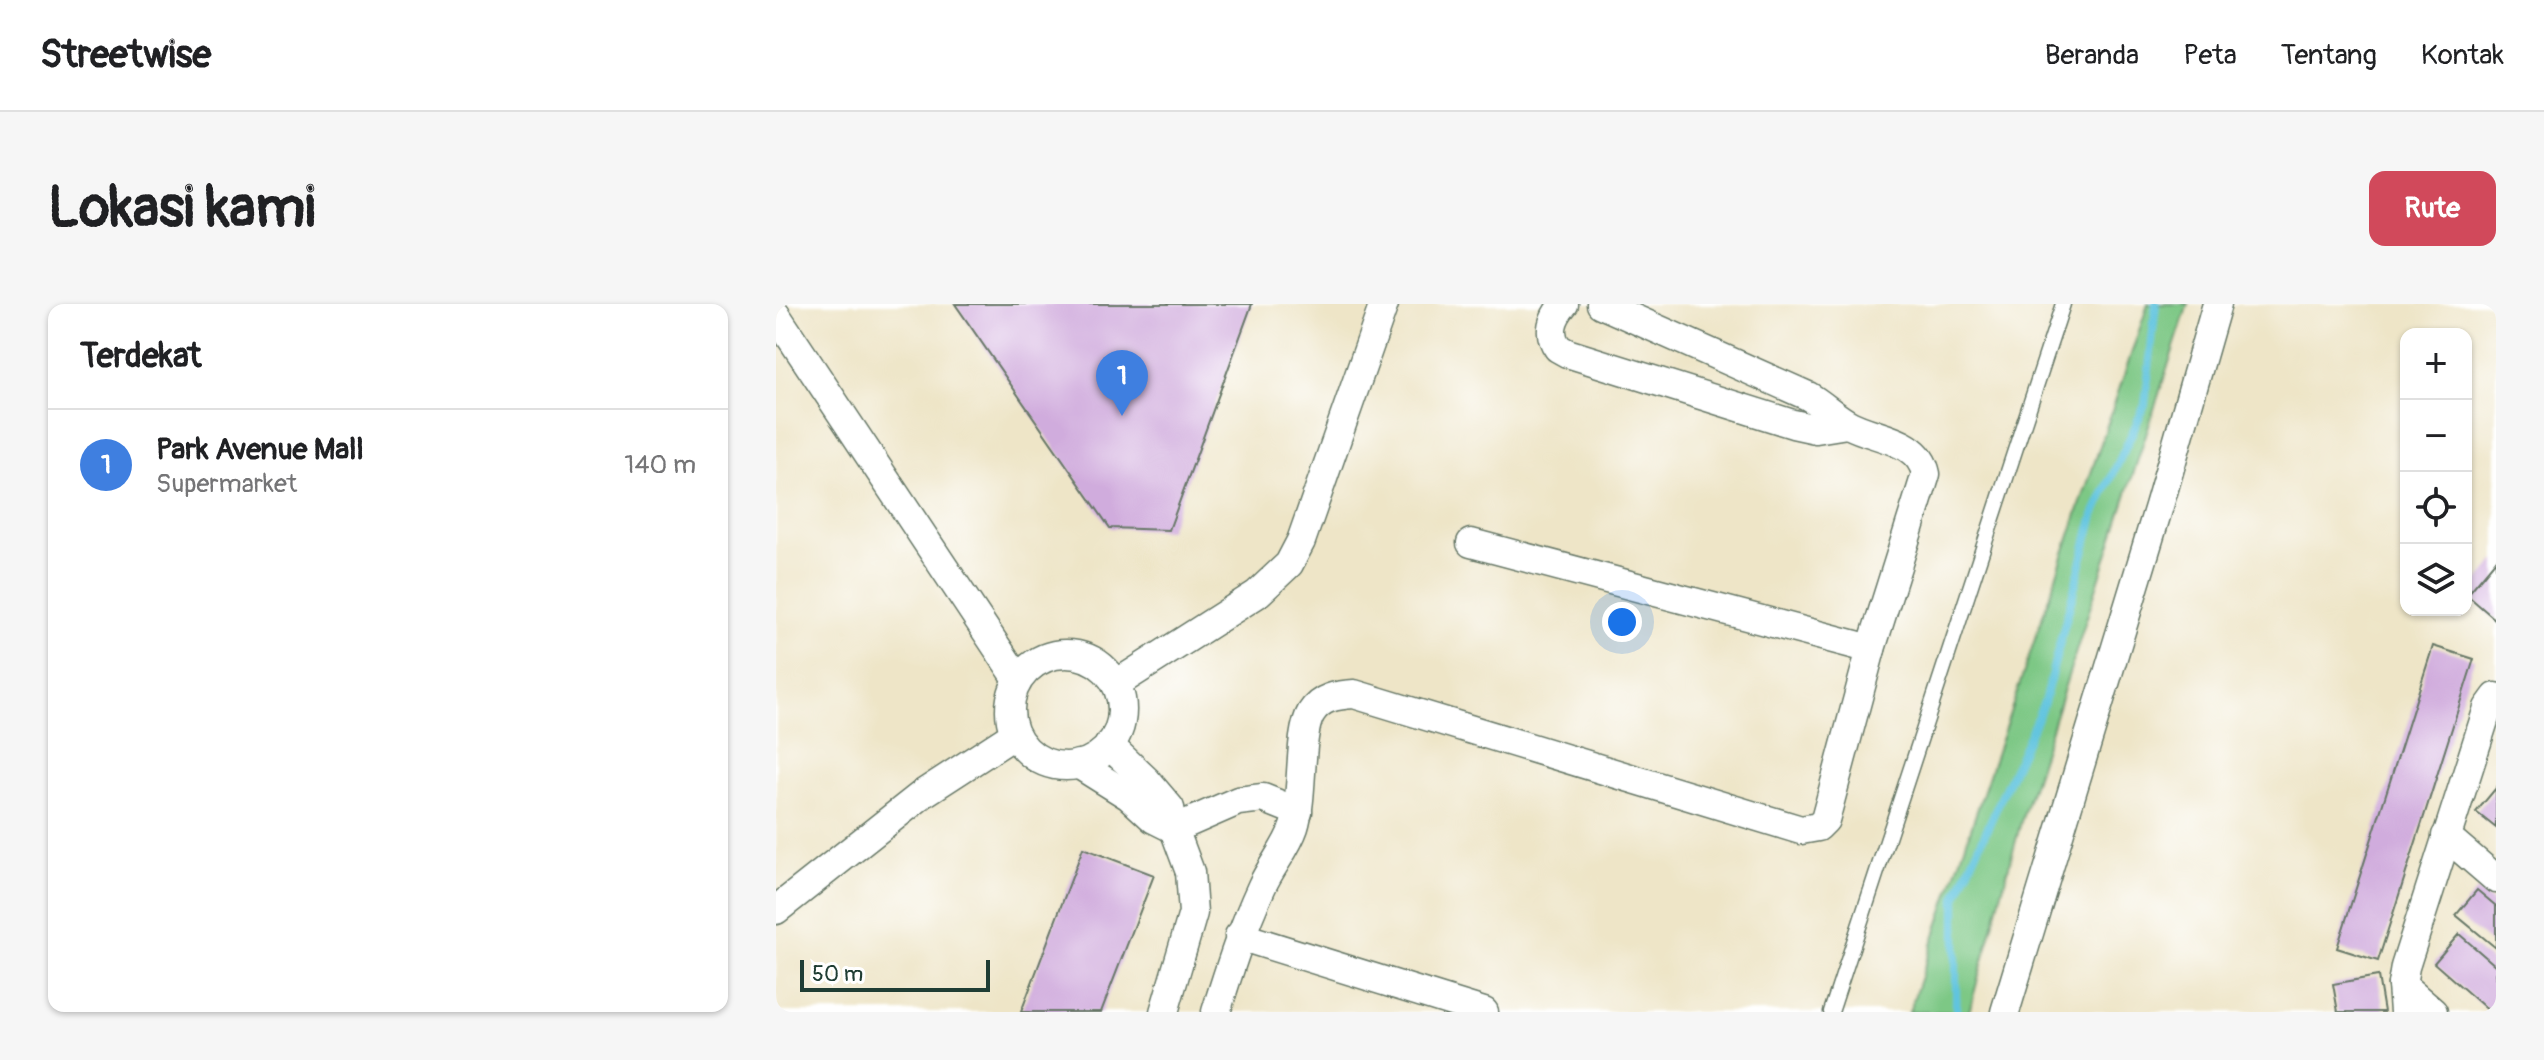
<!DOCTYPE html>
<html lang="id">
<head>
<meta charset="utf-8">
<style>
	:root { --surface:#fff; --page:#f6f6f6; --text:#202124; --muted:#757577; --line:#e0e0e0; --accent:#d1495b }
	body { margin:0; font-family:Pangolin,sans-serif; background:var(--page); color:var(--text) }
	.controls { position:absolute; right:24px; top:24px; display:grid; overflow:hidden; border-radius:16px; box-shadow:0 2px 6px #0004 }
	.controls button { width:72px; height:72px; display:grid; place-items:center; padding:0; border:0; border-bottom:2px solid var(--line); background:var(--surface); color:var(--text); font:40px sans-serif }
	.scale { position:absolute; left:24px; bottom:20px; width:190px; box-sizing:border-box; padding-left:8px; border:4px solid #1f3d34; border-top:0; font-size:22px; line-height:28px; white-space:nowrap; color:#1f3d34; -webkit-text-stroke:6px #fff; paint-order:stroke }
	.you { position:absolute; left:846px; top:318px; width:28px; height:28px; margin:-20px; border:6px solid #fff; border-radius:50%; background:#1a73e8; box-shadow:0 0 0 12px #1a73e833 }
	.badge { display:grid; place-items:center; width:52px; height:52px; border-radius:50%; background:var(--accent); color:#fff; font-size:26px; font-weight:700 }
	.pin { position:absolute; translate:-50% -66px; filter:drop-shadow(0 2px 4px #0008) }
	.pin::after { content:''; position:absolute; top:42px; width:28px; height:24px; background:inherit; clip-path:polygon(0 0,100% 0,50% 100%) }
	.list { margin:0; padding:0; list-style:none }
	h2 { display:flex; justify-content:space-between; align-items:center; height:104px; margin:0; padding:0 32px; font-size:34px }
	h2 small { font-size:26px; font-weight:400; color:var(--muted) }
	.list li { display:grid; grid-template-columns:52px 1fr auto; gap:24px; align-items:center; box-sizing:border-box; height:112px; padding:0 32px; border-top:2px solid var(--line) }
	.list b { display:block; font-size:30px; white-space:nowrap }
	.list p { margin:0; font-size:26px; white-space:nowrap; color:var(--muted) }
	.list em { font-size:26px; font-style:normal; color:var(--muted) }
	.icon { flex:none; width:44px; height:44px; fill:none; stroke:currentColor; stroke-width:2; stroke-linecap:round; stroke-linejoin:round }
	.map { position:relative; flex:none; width:1720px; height:708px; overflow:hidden; border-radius:16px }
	header { display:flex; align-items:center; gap:48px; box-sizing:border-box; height:112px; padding:0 40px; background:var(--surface); border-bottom:2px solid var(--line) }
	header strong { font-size:38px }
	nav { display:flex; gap:44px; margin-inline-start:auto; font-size:28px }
	.intro { display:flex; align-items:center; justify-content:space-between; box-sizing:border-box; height:192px; padding:0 48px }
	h1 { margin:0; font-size:56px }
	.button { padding:20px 36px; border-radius:16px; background:var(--accent); color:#fff; font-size:28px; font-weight:700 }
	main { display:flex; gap:48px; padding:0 48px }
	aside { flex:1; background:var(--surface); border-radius:16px; box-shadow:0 2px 6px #0004 }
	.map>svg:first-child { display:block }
	.green { fill:#7dc885; stroke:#4e825c; stroke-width:2 }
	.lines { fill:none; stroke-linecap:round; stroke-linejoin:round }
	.stream { stroke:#61c4df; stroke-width:8 }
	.building { fill:#d0acdd }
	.lane-casing { stroke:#677867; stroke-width:17 }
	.street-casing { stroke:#677867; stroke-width:31 }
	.lane { stroke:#fff; stroke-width:14 }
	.street { stroke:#fff; stroke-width:28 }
</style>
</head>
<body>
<header>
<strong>Streetwise</strong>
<nav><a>Beranda</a><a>Peta</a><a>Tentang</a><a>Kontak</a></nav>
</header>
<div class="intro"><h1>Lokasi kami</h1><a class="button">Rute</a></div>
<main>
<aside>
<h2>Terdekat<small></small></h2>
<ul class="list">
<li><span class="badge" style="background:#3f7fe0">1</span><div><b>Park Avenue Mall</b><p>Supermarket</p></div><em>140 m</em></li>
</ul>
</aside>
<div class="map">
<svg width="1720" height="708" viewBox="0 0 1720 708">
	<rect width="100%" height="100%" fill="#fff"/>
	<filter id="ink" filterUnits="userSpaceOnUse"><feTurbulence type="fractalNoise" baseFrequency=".0125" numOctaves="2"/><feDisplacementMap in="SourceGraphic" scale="16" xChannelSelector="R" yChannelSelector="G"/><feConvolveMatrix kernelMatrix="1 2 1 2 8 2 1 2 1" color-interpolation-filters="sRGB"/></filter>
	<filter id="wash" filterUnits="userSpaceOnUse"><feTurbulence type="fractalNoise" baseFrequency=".006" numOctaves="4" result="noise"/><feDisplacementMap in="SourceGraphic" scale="32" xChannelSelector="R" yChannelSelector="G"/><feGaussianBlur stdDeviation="1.8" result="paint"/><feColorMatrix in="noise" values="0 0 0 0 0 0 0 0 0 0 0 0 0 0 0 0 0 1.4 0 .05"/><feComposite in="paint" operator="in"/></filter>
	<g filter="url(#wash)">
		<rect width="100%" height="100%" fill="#eee5c7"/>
		<polygon class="green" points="1372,0 1412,0 1245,518 1193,708 1133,708"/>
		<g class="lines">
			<polyline class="stream" points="1180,708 1180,594 1268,398 1318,211 1369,101 1380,0"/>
		</g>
		<g id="blocks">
			<g class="building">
				<polygon points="179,0 476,0 393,226 334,224"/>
				<polygon points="1720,256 1720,316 1691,291"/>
				<polygon points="1657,342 1698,355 1602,657 1561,644"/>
				<polygon points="1720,484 1720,524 1700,508"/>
				<polygon points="307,544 378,571 325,708 245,708"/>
				<polygon points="1701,586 1720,602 1720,644 1680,611"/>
				<polygon points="1683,630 1720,662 1720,708 1714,708 1658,659"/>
				<polygon points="1602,672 1608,708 1562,708 1557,680"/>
			</g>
		</g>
	</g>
	<g filter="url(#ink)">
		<use href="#blocks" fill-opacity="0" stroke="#677867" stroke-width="2"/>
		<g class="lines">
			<g class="lane-casing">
				<polyline id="lane" points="1055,708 1287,0"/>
			</g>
			<g class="street-casing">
				<g id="street">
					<path d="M 788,0 C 776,14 771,29 782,44 L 791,49 L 1017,120 L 1040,125 L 1071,120"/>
					<polyline points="0,11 242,375"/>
					<polyline points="695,239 1095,345"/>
					<circle cx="290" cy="406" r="56"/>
					<polyline points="340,380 481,290 513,260 525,237 608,0"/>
					<polyline points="333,441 371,477 394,504 398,525 414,568 417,609 388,708"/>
					<polyline points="302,460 353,492 378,515 398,525"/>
					<polyline points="398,525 462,497 487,494 522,508"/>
					<polyline points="1670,532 1720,575"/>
					<polyline points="0,606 148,489 239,430"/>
					<polyline points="463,632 708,708"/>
					<polyline points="1626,681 1657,708"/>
					<path d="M 440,708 C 454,663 466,625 486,582 C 495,562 511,544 518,523 C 528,492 522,431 535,409 C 545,393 561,391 578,390 L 1025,526 L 1042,523 L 1049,516 L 1095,345 L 1150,170 C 1143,135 1101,135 1074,121 C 1060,114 1046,100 1032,92 L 825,0"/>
					<polyline points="1229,708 1383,202 1441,0"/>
					<polyline points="1628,708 1626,681 1629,663 1712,404 1720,393"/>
				</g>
			</g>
			<use href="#lane" class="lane"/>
			<use href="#street" class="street"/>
		</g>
	</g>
</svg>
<div class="controls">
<button>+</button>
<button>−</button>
<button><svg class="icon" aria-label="locate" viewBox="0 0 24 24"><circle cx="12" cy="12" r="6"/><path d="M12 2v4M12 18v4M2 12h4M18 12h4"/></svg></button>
<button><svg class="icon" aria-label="layers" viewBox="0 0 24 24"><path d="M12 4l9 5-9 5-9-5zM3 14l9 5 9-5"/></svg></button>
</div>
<div class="scale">50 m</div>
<div class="you"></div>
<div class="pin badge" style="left:346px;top:112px;background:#3f7fe0">1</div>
</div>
</main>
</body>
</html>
